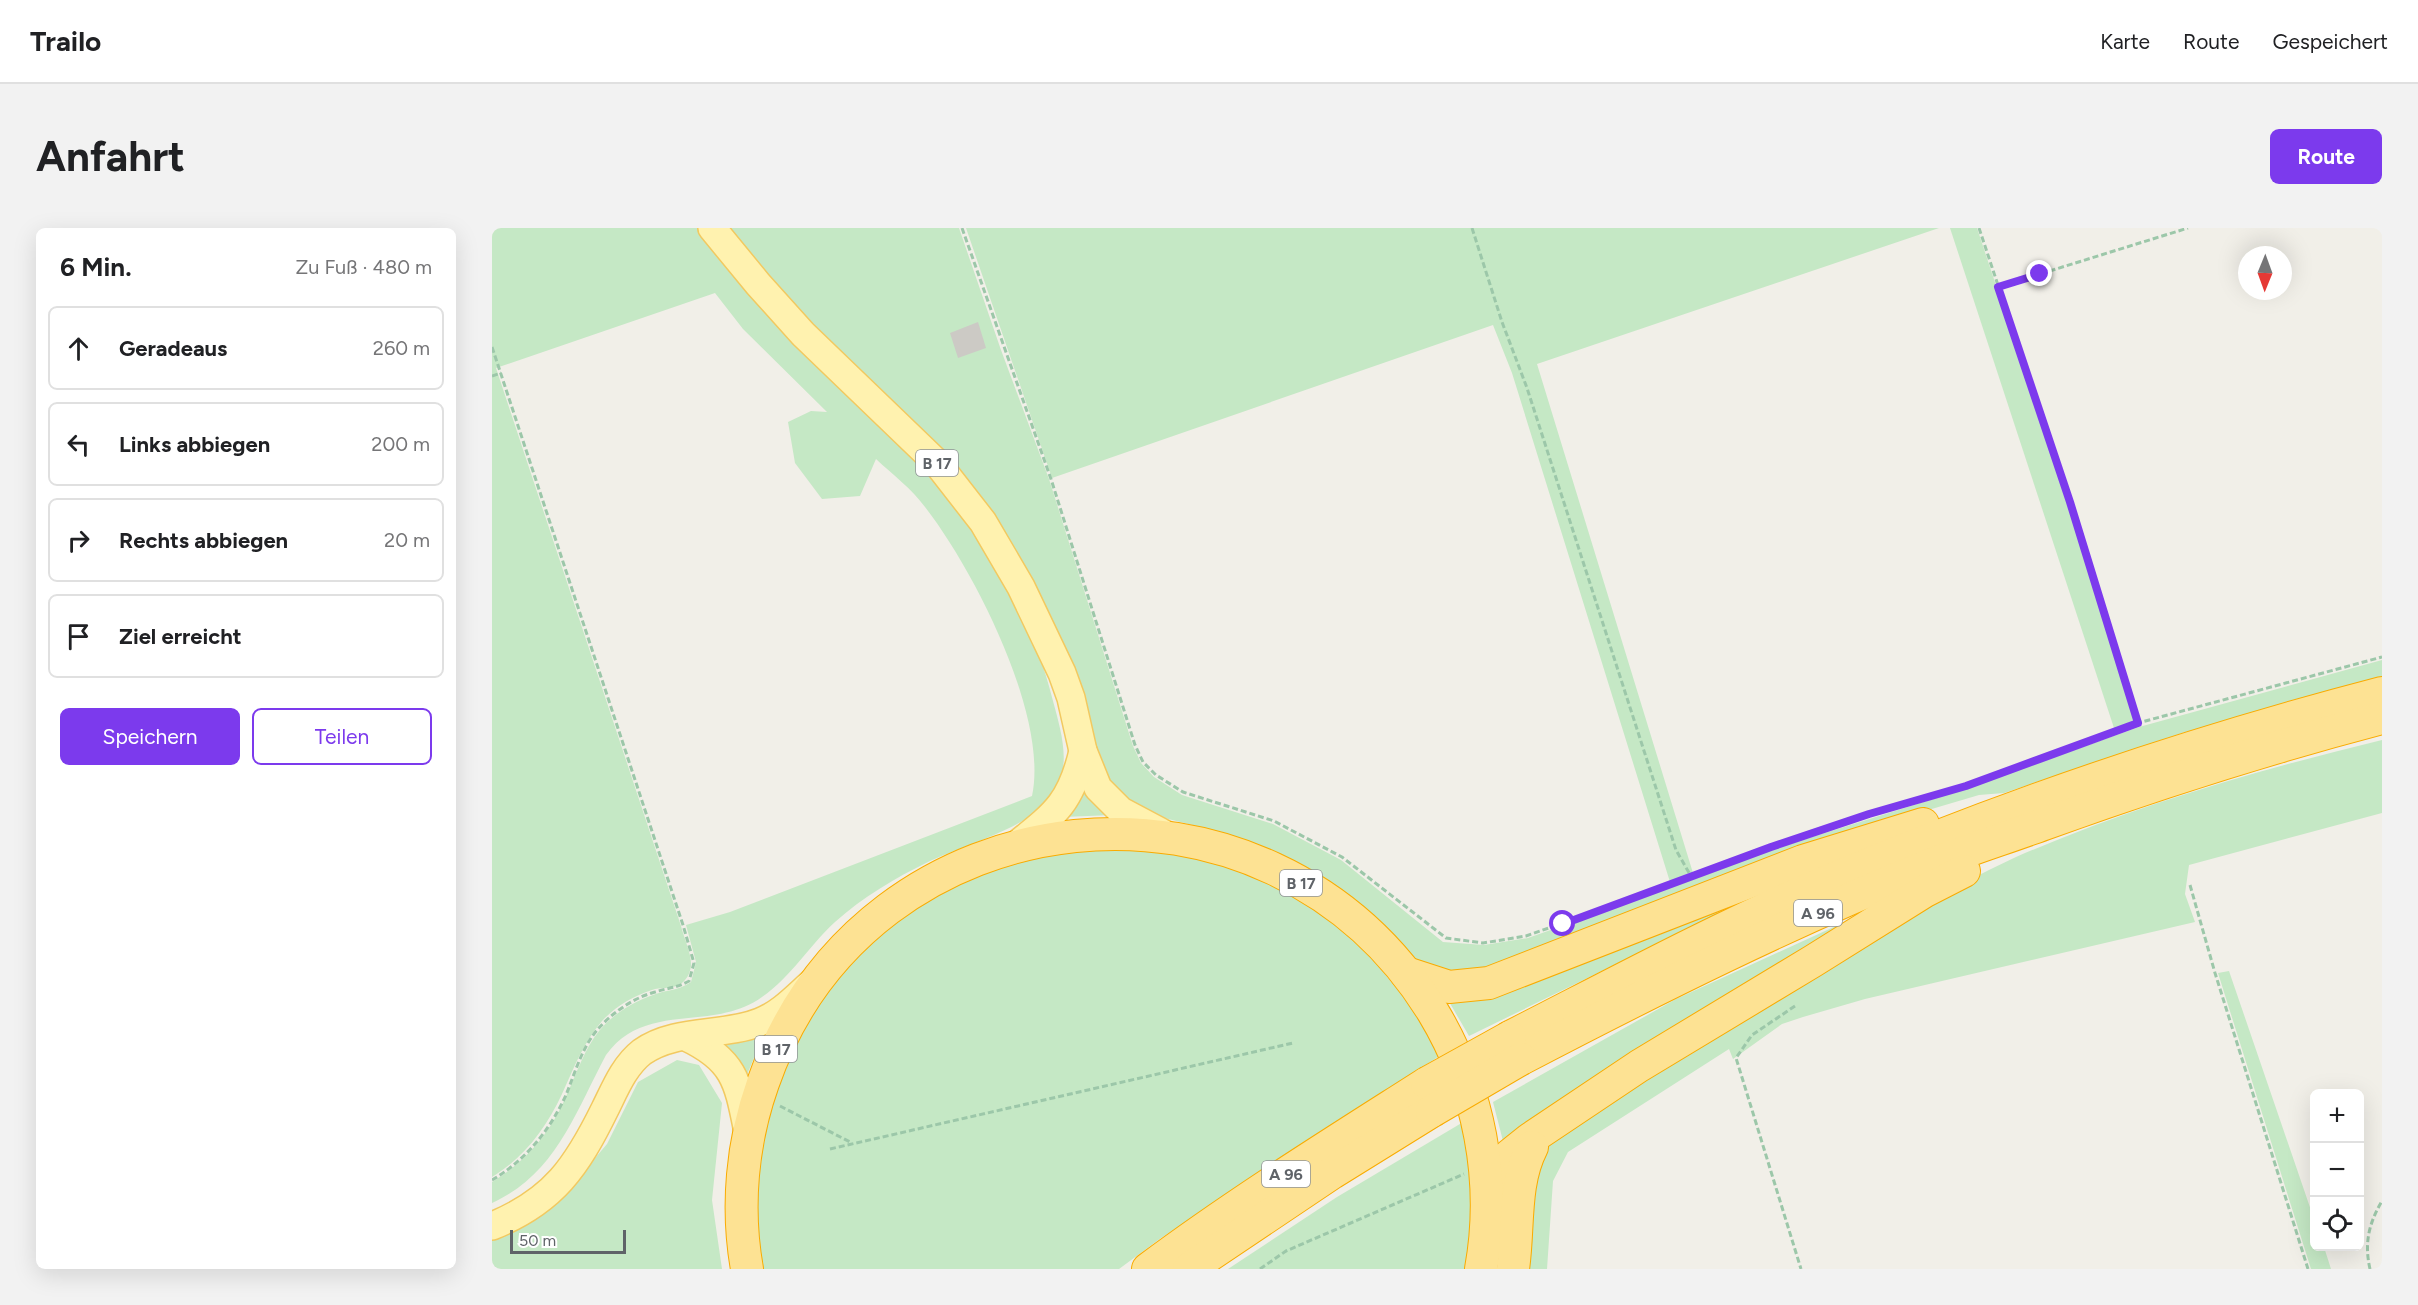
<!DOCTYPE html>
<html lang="de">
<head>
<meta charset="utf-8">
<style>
	:root { --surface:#fff; --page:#f2f2f2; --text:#202124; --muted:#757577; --line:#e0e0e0; --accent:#7c3aed }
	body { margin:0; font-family:Figtree,sans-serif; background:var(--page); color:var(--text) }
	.controls { position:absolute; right:18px; bottom:18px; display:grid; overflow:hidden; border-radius:9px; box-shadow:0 6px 24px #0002 }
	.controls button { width:54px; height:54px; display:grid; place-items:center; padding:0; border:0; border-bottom:2px solid var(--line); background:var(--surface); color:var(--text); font:30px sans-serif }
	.compass { position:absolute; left:1746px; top:18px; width:54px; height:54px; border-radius:50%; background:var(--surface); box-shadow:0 6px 24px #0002; rotate:181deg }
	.scale { position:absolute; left:18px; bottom:15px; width:116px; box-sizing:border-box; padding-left:6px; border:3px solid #5f6368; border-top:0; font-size:16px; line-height:21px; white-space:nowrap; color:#5f6368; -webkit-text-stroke:4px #fff; paint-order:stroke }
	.stop { position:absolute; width:18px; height:18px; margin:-14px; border:4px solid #7c3aed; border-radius:50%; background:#fff }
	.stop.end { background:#7c3aed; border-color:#fff; box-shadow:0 2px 6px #0008 }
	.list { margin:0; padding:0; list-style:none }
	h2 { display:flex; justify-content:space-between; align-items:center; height:78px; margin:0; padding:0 24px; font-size:26px }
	h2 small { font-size:20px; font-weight:400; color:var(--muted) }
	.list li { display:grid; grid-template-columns:39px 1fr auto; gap:18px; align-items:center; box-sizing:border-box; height:84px; margin:0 12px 12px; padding:0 12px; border:2px solid var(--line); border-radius:9px }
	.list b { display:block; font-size:22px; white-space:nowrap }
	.list em { font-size:20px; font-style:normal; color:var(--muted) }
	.actions { display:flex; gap:12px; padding:18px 24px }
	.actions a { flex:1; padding:14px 0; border:2px solid var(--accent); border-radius:9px; text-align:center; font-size:21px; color:var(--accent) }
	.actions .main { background:var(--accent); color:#fff }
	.icon { flex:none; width:33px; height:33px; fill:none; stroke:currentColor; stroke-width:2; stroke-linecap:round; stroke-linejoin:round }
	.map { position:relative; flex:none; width:1890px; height:1041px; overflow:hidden; border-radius:9px }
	header { display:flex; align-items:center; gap:36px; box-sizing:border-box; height:84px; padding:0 30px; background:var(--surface); border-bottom:2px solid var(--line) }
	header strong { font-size:28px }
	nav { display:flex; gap:33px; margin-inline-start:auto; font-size:21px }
	.intro { display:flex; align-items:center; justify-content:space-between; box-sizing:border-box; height:144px; padding:0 36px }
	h1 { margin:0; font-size:42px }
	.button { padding:15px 27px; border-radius:9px; background:var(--accent); color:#fff; font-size:21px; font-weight:700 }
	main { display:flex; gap:36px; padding:0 36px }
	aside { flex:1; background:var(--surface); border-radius:9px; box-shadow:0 6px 24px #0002 }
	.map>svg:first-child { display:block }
	.green { fill:#c5e8c5 }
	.building { fill:#cccac5 }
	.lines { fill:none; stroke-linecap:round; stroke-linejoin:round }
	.major-casing { stroke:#f2c960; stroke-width:30 }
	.highway-casing { stroke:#f9ab00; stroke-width:34 }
	.path { stroke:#9cc7a9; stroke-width:3; stroke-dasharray:6 3; stroke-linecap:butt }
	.major { stroke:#fff2af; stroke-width:27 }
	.highway { stroke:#fde293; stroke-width:32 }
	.highway-bridge-casing { stroke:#f9ab00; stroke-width:34; stroke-linecap:butt }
	.highway-bridge { stroke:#fde293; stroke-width:32 }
	.route { stroke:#7c3aed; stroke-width:8 }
	.labels { text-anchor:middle; stroke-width:4.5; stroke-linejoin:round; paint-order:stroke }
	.shield { fill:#fff; stroke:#8f9295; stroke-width:1.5 }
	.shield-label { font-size:16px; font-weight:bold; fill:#5f6368 }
</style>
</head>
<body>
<header>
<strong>Trailo</strong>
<nav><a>Karte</a><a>Route</a><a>Gespeichert</a></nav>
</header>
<div class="intro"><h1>Anfahrt</h1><a class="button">Route</a></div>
<main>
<aside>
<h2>6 Min.<small>Zu Fuß · 480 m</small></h2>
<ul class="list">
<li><svg class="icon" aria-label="ahead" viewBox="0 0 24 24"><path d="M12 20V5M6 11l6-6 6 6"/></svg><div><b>Geradeaus</b></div><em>260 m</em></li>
<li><svg class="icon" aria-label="left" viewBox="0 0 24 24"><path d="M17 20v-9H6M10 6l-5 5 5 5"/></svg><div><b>Links abbiegen</b></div><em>200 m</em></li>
<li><svg class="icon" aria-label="right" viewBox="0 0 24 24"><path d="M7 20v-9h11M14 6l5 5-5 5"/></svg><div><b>Rechts abbiegen</b></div><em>20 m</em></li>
<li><svg class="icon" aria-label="arrive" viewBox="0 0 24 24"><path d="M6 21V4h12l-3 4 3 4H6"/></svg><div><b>Ziel erreicht</b></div></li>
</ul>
<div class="actions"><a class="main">Speichern</a><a>Teilen</a></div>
</aside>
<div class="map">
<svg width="1890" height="1041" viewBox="0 0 1890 1041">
	<rect width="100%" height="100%" fill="#f1efe8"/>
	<g class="green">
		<path d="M 0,0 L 208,0 C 262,57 316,113 370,170 C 410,211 452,252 485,299 C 518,347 547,417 561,473 C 569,503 579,534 564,563 C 545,598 471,617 436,634 C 403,650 371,669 343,694 C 317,718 299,749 270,769 C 220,805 154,772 114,827 C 83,885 64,946 0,975 L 0,954 C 36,932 60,903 76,864 C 85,844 93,820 107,803 C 121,786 141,774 161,767 C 176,761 183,764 199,754 L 204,734 L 194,697 L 238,684 L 540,568 C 557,488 482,342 433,279 C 420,261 400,246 384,231 L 368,268 L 330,271 L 303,235 L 296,194 L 319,183 L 335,184 L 251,101 L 223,65 L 4,140 L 189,698 C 192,710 200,727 199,738 C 198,746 194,753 187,757 C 179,761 168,759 160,762 C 141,768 123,779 110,793 C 91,815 82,840 70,866 C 54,900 33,929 0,949 Z"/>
		<polygon points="229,0 467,0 509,122 557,251 641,518 649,535 662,549 690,567 781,596 849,632 951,714 992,717 1036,710 1200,652 1282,621 1476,560 1647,499 1890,432 1890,452 1690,505 1512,565 1487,567 1389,596 968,750 928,736 872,679 834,653 798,633 757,614 721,602 664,588 621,570 558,402 373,156"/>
		<polygon points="474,0 1447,0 1045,136 1201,645 1178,654 1020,145 1001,97 560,250"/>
		<polygon points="1458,0 1485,0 1576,275 1643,494 1622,500"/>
		<path d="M 1890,512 L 1890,585 L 1697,637 L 1693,666 L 1703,694 L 1373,771 L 1311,789 L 1290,796 L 1241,831 L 1237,821 L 1076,924 L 1061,953 L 1055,1041 L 1029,1041 L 1050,925 L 1083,888 C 1163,839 1243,790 1323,742 C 1389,702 1454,661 1524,629 C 1642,578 1766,542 1890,512 Z"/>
		<polygon points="594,554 621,587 571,589"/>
		<polygon points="623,614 746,636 855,699 955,823 669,1010 627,1041 266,1041 258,976 280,865 319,783 379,710 485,642"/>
		<polygon points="1317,640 1321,652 1155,721 977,808 952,765"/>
		<polygon points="1403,671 1012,917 1001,874 1184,771"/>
		<polygon points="1737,743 1822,991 1822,1018 1832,1019 1839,1041 1819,1041 1726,745"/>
		<polygon points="273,804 254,849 219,808"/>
		<polygon points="185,832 207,837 230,875 220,972 230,1041 0,1041 0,1012 17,1006 76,962 115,916 146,854"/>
		<polygon points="978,890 980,1041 736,1041 845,969"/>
	</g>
	<polygon class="building" points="486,94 494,120 466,130 458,105"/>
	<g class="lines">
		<g class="major-casing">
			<g id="major">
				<polyline points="220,0 266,56 311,106 445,235 491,294 529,359 570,445 579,470 591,523 606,560 629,583 678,609"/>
				<path d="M 523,618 C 563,586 579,575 591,523"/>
				<path d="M 194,809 C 243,832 246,854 256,904"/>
				<path d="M 0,998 C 62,973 85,938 113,881 C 123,861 132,838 150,824 C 184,800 231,809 268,794 C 289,786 306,767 322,753"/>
			</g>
		</g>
		<g class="highway-casing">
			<g id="highway">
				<polyline points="914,745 957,759 997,755 1311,633 1431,596"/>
				<path d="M 1018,809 C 1120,757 1222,702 1327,657 C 1510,579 1698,515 1890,465"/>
				<path d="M 1029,831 C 1163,761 1297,694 1438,637 C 1475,622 1514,610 1552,596 C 1663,556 1775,520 1890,490"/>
				<polyline points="999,974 1013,935 1018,927 1038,911 1147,838 1321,733 1433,663 1472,643"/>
				<path d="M 255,1041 C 244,979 250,914 271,855 C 374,558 777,517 941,784 C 987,860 1005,953 989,1041"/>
				<path d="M 656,1041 C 746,974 841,915 935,855"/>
				<polyline points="697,1041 840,945 940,883"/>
				<path d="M 1021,1041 C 1027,1000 1021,956 1040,919"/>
			</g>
		</g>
		<g class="path">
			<polyline points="470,0 559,251 643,517 651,534 664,547 691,564 782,593 850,629 954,710 991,715 1034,708 1185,655"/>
			<polyline points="980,0 1010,94 1035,160 1184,622 1200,650"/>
			<polyline points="1487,0 1578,274 1646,495"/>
			<polyline points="1506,59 1696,0"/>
			<path d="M 0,119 L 191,697 L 202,735 L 197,753 C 185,760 175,760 163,764 C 141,770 120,785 106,801 C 90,819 83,845 74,867 C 58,902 34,932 0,952"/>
			<polyline points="0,148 9,145"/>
			<polyline points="1423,573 1474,558 1646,495 1890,429"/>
			<polyline points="1360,592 1400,580"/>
			<polyline points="1698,657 1723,745 1816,1041"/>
			<polyline points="1303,778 1260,807 1244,830 1309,1041"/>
			<polyline points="288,878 360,915"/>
			<polyline points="338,921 801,815"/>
			<polyline points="768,1041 794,1023 972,946"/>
			<path d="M 1878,1041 C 1872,1015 1877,995 1890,973"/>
		</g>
		<use href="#major" class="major"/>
		<use href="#highway" class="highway"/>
		<g class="highway-bridge-casing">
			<g id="highway-bridge">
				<polyline points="935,855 1018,809"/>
				<polyline points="940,883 1029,831"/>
			</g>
		</g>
		<use href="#highway-bridge" class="highway-bridge"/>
	</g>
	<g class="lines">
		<polyline class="route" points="1071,696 1279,619 1377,586 1474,558 1646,495 1578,274 1506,59 1548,46"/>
	</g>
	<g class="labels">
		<g class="shield">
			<rect x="424" y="222" width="42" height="26" rx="4.5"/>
			<rect x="788" y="642" width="42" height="26" rx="4.5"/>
			<rect x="1302" y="672" width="48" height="26" rx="4.5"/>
			<rect x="263" y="808" width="42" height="26" rx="4.5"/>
			<rect x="770" y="933" width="48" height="26" rx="4.5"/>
		</g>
		<g class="shield-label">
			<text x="445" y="241">B 17</text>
			<text x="809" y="661">B 17</text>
			<text x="1326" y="691">A 96</text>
			<text x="284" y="827">B 17</text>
			<text x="794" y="952">A 96</text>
		</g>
	</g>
</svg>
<div class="controls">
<button>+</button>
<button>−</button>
<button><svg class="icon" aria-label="locate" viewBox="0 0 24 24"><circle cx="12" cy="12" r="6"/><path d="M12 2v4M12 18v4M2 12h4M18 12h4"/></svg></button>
</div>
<svg class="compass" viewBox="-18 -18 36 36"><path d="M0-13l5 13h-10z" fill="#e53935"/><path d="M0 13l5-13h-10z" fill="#757577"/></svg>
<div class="scale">50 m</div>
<div class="stop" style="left:1071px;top:696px"></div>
<div class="stop end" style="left:1548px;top:46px"></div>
</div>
</main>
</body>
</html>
